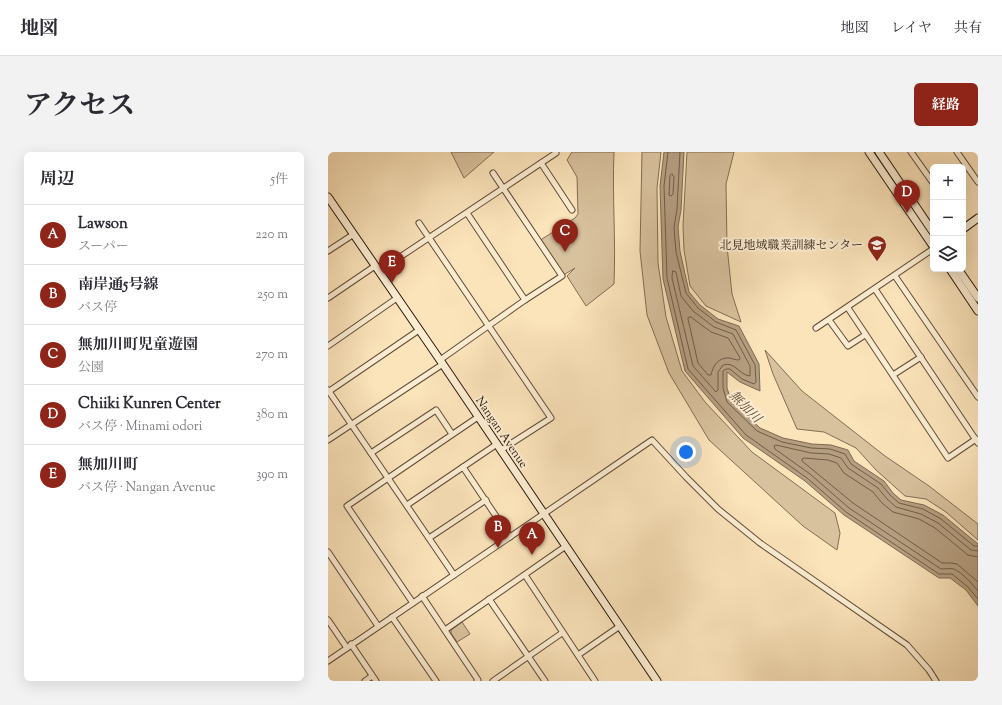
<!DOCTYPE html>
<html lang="ja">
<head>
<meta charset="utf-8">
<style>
	:root { --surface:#fff; --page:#f2f2f3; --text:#2b2b33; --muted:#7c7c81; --line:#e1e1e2; --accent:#8f2418 }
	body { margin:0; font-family:"Sorts Mill Goudy","Noto Serif JP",serif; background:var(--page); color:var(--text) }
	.controls { position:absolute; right:12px; top:12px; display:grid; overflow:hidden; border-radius:6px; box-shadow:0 4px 16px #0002 }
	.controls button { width:36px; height:36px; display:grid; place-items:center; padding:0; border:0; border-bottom:1px solid var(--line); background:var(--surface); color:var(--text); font:20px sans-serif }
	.you { position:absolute; left:358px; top:300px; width:14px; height:14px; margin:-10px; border:3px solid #fff; border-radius:50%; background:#1a73e8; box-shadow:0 0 0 6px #1a73e833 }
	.badge { display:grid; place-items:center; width:26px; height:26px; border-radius:50%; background:var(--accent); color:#fff; font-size:13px; font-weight:700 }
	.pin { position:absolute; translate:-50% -33px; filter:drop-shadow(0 1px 2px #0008) }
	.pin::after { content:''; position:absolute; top:21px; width:14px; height:12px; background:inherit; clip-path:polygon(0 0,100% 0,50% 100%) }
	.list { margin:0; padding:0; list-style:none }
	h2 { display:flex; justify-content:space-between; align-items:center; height:52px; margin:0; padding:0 16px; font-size:17px }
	h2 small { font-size:13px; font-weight:400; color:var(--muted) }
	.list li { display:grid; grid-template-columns:26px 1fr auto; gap:12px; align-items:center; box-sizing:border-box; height:60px; padding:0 16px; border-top:1px solid var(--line) }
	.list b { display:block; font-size:15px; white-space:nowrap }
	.list p { margin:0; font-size:13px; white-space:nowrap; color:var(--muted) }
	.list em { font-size:13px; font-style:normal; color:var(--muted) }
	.icon { flex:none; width:22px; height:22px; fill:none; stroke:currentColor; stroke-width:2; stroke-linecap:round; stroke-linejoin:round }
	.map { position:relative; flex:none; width:650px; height:529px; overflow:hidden; border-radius:6px }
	header { display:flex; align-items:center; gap:24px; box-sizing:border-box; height:56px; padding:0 20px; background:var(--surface); border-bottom:1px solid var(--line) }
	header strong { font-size:19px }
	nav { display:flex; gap:22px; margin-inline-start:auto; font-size:14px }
	.intro { display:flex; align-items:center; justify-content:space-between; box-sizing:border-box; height:96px; padding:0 24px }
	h1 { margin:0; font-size:28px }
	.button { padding:10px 18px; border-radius:6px; background:var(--accent); color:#fff; font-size:14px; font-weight:700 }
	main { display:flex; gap:24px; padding:0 24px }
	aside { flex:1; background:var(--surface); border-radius:6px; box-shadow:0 4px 16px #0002 }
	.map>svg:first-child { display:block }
	.green { fill:#d8c19d; stroke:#826d56 }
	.water { fill:#b59e80; stroke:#7e6952 }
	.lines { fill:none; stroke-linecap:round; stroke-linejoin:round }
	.shore { stroke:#705c47; stroke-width:1 }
	.street-casing { stroke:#604c39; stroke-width:7 }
	.secondary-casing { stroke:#2c190e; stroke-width:9 }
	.street { stroke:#fcedd2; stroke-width:5 }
	.secondary { stroke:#fcedd2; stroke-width:7 }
	.labels { text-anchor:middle; stroke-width:4; stroke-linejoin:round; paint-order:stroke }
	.poi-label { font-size:12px; fill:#2c190e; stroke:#fcedd2; text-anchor:end }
	.street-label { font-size:12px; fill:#2c190e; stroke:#fcedd2 }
	.water-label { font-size:13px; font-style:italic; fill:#634e3c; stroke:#fcedd2 }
</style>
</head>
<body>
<header>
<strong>地図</strong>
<nav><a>地図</a><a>レイヤ</a><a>共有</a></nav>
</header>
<div class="intro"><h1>アクセス</h1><a class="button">経路</a></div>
<main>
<aside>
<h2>周辺<small>5件</small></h2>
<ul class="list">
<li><span class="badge">A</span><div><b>Lawson</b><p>スーパー</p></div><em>220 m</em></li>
<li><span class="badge">B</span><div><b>南岸通5号線</b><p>バス停</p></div><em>250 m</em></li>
<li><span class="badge">C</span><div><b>無加川町児童遊園</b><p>公園</p></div><em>270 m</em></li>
<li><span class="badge">D</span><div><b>Chiiki Kunren Center</b><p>バス停 · Minami odori</p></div><em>380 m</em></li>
<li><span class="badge">E</span><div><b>無加川町</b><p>バス停 · Nangan Avenue</p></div><em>390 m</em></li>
</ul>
</aside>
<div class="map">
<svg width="650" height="529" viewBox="0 0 650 529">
	<rect width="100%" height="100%" fill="#fbe3ba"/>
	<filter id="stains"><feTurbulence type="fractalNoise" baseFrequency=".005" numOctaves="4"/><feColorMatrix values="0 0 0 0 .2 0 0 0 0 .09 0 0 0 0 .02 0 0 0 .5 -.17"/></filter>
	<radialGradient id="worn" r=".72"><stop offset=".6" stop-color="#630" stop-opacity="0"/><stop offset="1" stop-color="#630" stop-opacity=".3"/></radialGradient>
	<g class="green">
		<polygon points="123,0 166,0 136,26"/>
		<path d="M 244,0 L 286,0 C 284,44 288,88 286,132 L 258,154 L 239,124 L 247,116 L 234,124 L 211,89 L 247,66 L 250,62 L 249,25 L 239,8 Z"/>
		<polygon points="314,0 333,0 329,36 330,111 338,165 354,219 377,250 424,300 507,361 512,381 509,398 475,374 381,288 341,221 319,163 312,99"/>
		<polygon points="359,0 406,0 398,32 399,94 404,142 413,170 378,154 362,134 356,98 355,74"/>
		<polygon points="437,198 474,239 557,304 601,334 650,372 650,388 618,360 598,347 577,344 548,318 528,296 496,280 469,277 445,222"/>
		<polygon points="134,470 142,482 129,490 123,481 123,478"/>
	</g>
	<polygon class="water" points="336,0 356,0 353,58 350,75 352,99 361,140 372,153 390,167 411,174 431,212 432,239 412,230 399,220 399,236 403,248 432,276 455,286 484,292 503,293 520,298 526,309 556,329 565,341 573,348 596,353 615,363 650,392 650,454 638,438 622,426 611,426 516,363 477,329 415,286 357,219 335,127 332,34"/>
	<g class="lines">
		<g class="shore">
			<polyline points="340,0 336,34 339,126 360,217 418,283 479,326 518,360 611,422 624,422 640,435 650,447"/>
			<polyline points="352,0 349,57 346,76 348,100 358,141 370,156 388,170 408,178 427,213 428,230 426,232 414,227 402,217 398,217 395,219 395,236 399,250 429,279 454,290 483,296 502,297 517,302 523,312 553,332 562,343 571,351 595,357 613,367 646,394 650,394"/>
			<polygon points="344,22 346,25 345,42 343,44 341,43 342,24"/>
			<path d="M 345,119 L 348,120 L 353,144 L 365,159 L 386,175 L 405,182 L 422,214 L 422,224 C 411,223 407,209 395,213 L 390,220 L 390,238 L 388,240 L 365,214 L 344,126 Z"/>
			<path d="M 361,165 L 363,165 L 383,180 L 400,186 L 408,199 L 412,206 L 411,208 C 408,208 405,207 402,206 C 391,205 385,213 383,223 L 380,223 L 370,211 L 360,167 Z"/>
			<path d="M 650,399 L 643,398 L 610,371 L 593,362 L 568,355 L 559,347 L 550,336 L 520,316 L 513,306 L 501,302 L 483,301 L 448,293 L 446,294 L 447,297 L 482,322 L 521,356 L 613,417 C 617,417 622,416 626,417 C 635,421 644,432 650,439"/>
			<polyline points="650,405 640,403 607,376 591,367 565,360 554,351 545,340 516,321 509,311 500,308 476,306 474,307 474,309 525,351 614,411 623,411 629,412 650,430"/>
		</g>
		<g class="street-casing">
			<g id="street">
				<polyline points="583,0 605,31"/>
				<polyline points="629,0 650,30"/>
				<polyline points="213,11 244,58"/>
				<polyline points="139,61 197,148"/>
				<polyline points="91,71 223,266 173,298"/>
				<polyline points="0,99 26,82"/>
				<polyline points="51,119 228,1"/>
				<polyline points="567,124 650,245"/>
				<polyline points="547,137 650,291"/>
				<polyline points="0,146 47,114"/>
				<polyline points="520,156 620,306 648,287"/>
				<polyline points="501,168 520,194 537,183"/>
				<polyline points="488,176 605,97"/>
				<polyline points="0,194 69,146"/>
				<polyline points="112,208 197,148 234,124 165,21"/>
				<polyline points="565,223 593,205"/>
				<polyline points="0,238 126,423"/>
				<polyline points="0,240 91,178"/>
				<polyline points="0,288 115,212"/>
				<polyline points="43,301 108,258 124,282"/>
				<polyline points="135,315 182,385"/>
				<polyline points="79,353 169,292"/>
				<polyline points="101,386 158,348"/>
				<polyline points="0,400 50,474"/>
				<polyline points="197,423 267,529"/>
				<polyline points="94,444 150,528 149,529"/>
				<polyline points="161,447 217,529"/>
				<polyline points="85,451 19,354 150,265"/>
				<polyline points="64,465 108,529"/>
				<polyline points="0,468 19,496"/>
				<polyline points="117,478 238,394"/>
				<polyline points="23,492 48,529"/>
				<polyline points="250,503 292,474"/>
				<polyline points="0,509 324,288 358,325 390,357 432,391 579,493 601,518 608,529"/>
				<polyline points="37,529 44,524"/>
				<polyline points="165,529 234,481"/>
			</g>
		</g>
		<g class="secondary-casing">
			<g id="secondary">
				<polyline points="541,0 605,94"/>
				<polyline points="551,0 605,80"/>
				<polyline points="0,45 112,208 329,529"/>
				<polyline points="635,77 650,66"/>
				<polyline points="622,117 650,159"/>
				<polyline points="630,117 650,146"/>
			</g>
		</g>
		<use href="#street" class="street"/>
		<use href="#secondary" class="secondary"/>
	</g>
	<defs>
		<g id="university-pin" transform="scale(1)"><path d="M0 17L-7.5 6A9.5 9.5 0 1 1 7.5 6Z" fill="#8f2418" stroke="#fcedd2"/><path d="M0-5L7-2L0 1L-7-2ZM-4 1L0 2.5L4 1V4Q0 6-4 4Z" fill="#fff"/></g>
	</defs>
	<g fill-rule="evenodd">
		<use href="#university-pin" x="549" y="93"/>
	</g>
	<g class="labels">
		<g class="poi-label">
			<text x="535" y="97">北見地域職業訓練センター</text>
		</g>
		<g class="street-label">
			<text transform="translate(174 280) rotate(56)" y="4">Nangan Avenue</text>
		</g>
		<g class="water-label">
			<text transform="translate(418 254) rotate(45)" y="5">無加川</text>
		</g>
	</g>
	<rect width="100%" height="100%" filter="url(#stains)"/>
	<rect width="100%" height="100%" fill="url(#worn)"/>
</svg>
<div class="controls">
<button>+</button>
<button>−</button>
<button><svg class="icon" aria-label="layers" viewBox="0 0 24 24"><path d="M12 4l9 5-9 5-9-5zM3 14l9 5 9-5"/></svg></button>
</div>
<div class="you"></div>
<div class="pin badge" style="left:204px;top:403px">A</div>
<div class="pin badge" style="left:170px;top:396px">B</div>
<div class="pin badge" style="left:237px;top:100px">C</div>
<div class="pin badge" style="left:579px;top:61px">D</div>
<div class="pin badge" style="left:64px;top:131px">E</div>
</div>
</main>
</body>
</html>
